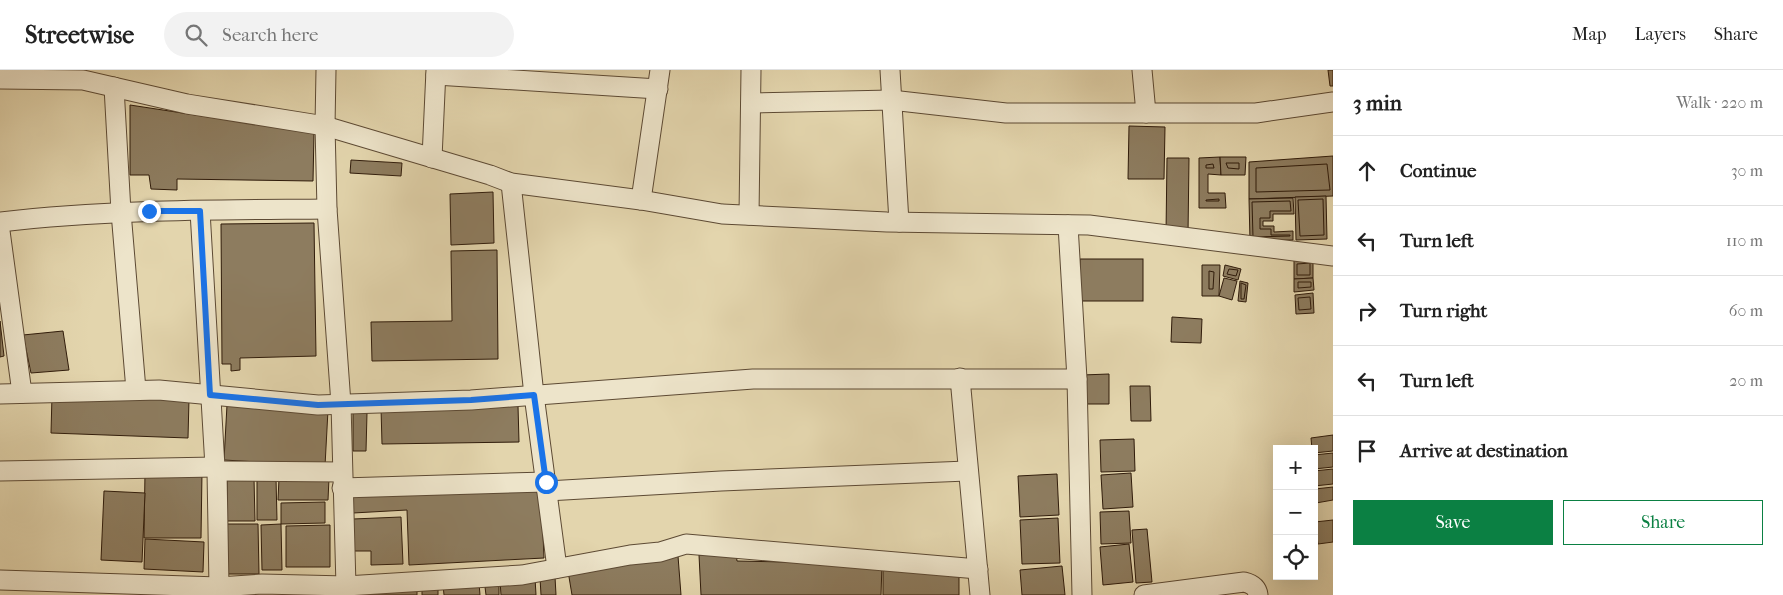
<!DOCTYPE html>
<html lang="en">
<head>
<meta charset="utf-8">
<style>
	:root { --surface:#fff; --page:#f2f2f2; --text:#222; --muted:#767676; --line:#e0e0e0; --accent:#0b8043 }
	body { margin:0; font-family:"IM FELL French Canon",serif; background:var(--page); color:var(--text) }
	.controls { position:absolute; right:15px; bottom:15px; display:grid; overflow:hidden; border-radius:0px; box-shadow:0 5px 20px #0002 }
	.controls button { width:45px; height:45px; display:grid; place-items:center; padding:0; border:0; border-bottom:1px solid var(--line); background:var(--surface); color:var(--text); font:25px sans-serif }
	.stop { position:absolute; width:15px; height:15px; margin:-11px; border:4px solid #1a73e8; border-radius:50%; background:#fff }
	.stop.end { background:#1a73e8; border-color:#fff; box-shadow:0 1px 5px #0008 }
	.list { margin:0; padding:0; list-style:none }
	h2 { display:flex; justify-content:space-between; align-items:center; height:65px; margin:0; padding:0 20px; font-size:21px }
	h2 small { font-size:16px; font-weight:400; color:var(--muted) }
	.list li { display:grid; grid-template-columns:32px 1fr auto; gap:15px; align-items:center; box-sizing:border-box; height:70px; padding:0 20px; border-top:1px solid var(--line) }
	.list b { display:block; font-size:19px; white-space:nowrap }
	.list em { font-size:16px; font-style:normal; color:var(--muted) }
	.actions { display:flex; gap:10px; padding:15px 20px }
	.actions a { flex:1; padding:11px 0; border:1px solid var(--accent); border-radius:0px; text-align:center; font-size:18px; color:var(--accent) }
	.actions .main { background:var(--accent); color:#fff }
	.icon { flex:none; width:28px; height:28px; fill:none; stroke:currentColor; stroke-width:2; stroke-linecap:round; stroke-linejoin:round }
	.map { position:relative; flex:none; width:1333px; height:525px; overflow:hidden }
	header { display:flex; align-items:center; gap:30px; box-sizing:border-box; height:70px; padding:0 25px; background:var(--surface); border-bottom:1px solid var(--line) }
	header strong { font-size:24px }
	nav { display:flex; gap:28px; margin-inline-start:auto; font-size:18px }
	.search { width:350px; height:45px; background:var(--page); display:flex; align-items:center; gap:12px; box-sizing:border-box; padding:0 18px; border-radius:28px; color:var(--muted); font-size:19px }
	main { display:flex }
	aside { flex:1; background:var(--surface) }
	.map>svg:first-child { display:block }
	.building { fill:#8d7c5f; stroke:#301c0b }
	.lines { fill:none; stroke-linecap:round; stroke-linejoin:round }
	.street-casing { stroke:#5d4a34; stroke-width:21 }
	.street { stroke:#ede4ca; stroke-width:19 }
	.route { stroke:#1a73e8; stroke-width:6 }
</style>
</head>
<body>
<header>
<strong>Streetwise</strong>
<div class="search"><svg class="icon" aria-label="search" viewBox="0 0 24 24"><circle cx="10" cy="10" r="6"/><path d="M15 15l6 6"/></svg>Search here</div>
<nav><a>Map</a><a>Layers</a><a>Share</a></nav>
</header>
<main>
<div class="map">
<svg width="1333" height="525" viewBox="0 0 1333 525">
	<rect width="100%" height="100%" fill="#e3d5ad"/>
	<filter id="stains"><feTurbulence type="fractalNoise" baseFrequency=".004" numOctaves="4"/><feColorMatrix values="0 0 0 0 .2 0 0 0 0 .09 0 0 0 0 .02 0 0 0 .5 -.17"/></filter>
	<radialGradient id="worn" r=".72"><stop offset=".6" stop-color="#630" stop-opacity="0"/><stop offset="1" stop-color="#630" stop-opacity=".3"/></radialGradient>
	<g class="building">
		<polygon points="1328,0 1333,0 1333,16 1330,16"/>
		<polygon points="130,35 314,63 313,111 177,109 177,120 151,119 149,105 130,105"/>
		<polygon points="1129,56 1165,57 1164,109 1128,109"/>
		<polygon points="1333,86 1333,126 1249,129 1249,92"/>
		<polygon points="1220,87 1221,105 1208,104 1208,123 1225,123 1226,138 1199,138 1199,88"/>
		<polygon points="1220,87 1246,87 1245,105 1221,105"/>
		<polygon points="1167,88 1189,88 1188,164 1166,163"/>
		<polygon points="351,90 402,93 401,106 350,103"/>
		<polygon points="1226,93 1239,93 1239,99 1228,98"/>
		<polygon points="1213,94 1214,98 1206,98 1206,95"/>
		<polygon points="1327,94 1330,120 1256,122 1256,98"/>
		<polygon points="493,122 494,173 451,175 450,124"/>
		<polygon points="1326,126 1327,169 1296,170 1295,127"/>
		<polygon points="1293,128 1294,144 1273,144 1273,151 1263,151 1263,156 1274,156 1274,162 1293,161 1293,170 1250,171 1249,129"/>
		<polygon points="1219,129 1219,131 1206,131 1206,130"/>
		<polygon points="1323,129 1324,165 1300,166 1298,130"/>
		<polygon points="1290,131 1291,141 1270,141 1270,148 1260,148 1260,159 1271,159 1271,165 1290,165 1290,166 1253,167 1252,132"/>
		<polygon points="314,153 316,286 240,288 240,300 231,301 231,294 222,294 221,154"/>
		<polygon points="497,180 498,289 372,291 371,252 452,251 451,181"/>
		<rect x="1080" y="189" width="63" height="42"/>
		<polygon points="1313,189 1313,208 1294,209 1294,190"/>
		<polygon points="1310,193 1310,205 1297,205 1297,194"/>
		<polygon points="1202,195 1220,195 1219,226 1202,226"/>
		<polygon points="1225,195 1241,199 1238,210 1223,206"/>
		<polygon points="1229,199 1238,200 1236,206 1227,204"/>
		<polygon points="1209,201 1214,202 1213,219 1209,219"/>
		<polygon points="1224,208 1237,211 1232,230 1219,226"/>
		<polygon points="1313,208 1314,220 1294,222 1294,209"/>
		<polygon points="1240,211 1248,213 1246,232 1238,231"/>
		<polygon points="1298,212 1311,212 1311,217 1298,218"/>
		<polygon points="1241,213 1246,215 1244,229 1241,229"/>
		<polygon points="1313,223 1314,243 1296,244 1295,225"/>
		<polygon points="1310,227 1311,239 1299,240 1298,228"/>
		<polygon points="1172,247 1202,249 1201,273 1171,272"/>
		<polygon points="0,251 4,286 0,287"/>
		<polygon points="63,261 69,300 31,303 23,265"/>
		<polygon points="1109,304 1109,334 1082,334 1082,305"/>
		<polygon points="1130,316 1150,316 1151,351 1131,351"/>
		<polygon points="52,325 189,329 188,368 51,363"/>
		<polygon points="227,335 328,340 325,396 224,390"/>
		<polygon points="518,336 519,372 382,374 381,338"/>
		<polygon points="353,342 367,343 366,381 353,381"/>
		<polygon points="1333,365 1333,381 1314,383 1314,379 1312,379 1311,368"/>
		<polygon points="1134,369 1135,401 1101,402 1100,370"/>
		<polygon points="1333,383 1333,397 1314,399 1314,385"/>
		<polygon points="1333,399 1333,414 1314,416 1314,401"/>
		<polygon points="145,402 202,402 201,468 144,468"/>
		<polygon points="1131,403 1133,437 1103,439 1101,405"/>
		<polygon points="1057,404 1059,445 1020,447 1018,406"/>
		<polygon points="254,408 255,451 227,451 227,409"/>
		<polygon points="276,408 277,450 257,450 257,409"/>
		<polygon points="279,408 329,408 328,430 278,430"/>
		<polygon points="541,415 544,488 409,495 407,440 353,443 352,425"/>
		<polygon points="1333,417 1333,430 1316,433 1315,419"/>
		<polygon points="104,421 145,423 142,492 101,490"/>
		<polygon points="325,432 325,453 281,454 281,433"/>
		<polygon points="1129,441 1131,473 1101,474 1100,442"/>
		<polygon points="401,447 403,494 371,495 371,481 354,481 353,449"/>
		<polygon points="1058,448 1060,493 1022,494 1020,450"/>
		<polygon points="1333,450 1333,472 1318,474 1315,452"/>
		<polygon points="225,454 258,454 259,504 225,504"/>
		<polygon points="281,454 282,500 262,500 261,455"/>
		<polygon points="330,455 330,497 286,497 286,456"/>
		<polygon points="1147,459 1152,512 1136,513 1132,460"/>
		<polygon points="145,469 204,472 203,502 144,499"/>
		<polygon points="1129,474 1133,512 1103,515 1100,477"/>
		<polygon points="736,483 737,491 882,494 881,525 701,525 699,485"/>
		<polygon points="678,486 681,525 572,525 568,501"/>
		<polygon points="1062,496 1065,525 1022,525 1020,500"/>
		<polygon points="959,498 959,525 883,525 883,499"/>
		<polygon points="555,507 556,525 541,525 540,508"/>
		<polygon points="535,508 536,525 501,525 500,511"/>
		<polygon points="479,513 480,525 444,525 443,515"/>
		<polygon points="417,516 417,525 353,525 353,520"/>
		<polygon points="499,516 499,525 486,525 485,517"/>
		<rect x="422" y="518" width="16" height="7"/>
	</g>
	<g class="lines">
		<g class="street-casing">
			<g id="street">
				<polyline points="326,0 325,56 327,139 341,334 346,516"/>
				<polyline points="890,0 899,152"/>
				<polyline points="1142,0 1146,43"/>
				<polyline points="436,5 658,19"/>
				<polyline points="0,9 83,10 187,34 325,56 490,105 511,113 641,130 722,144 887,152 1089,155 1333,186"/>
				<polyline points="114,17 121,142 136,320"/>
				<polyline points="751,33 891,30 1006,43 1256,43 1333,32"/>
				<polyline points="432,88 436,0"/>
				<polyline points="511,113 534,325 557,498"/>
				<polyline points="641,130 660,0"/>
				<polyline points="200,141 215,397 217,401 219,517"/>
				<polyline points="749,145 751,0"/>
				<path d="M 0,152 C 109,139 218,140 327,139"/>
				<polyline points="1068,155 1077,309 1082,525"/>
				<polyline points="0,161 22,323"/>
				<polyline points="960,308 980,525"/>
				<polyline points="0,324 159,320 318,335 471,330 753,309 1077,309"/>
				<polyline points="0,401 215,397"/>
				<polyline points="217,401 342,402"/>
				<polyline points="342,418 546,412"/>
				<polyline points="547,421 721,411 967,401"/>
				<polyline points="0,510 219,517 262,514 346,516 522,505 630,485 660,482 686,474 978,499"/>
				<path d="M 1144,525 L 1244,512 C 1252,514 1257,517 1258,525"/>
			</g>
		</g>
		<use href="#street" class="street"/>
	</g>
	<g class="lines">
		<polyline class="route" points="149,141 200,141 210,325 318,335 471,330 534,325 546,412"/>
	</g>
	<rect width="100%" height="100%" filter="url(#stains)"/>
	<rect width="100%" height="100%" fill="url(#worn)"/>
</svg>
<div class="controls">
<button>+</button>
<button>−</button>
<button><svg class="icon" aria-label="locate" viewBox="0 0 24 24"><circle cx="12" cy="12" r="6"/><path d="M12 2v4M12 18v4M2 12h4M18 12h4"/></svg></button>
</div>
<div class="stop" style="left:546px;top:412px"></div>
<div class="stop end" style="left:149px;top:141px"></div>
</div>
<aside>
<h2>3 min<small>Walk · 220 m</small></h2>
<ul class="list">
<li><svg class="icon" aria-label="ahead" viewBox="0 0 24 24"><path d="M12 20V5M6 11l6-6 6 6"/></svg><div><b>Continue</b></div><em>30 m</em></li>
<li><svg class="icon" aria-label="left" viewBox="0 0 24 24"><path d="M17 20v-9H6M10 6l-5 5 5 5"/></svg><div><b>Turn left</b></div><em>110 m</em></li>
<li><svg class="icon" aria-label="right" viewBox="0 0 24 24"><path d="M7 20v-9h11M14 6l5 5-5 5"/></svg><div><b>Turn right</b></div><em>60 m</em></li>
<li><svg class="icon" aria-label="left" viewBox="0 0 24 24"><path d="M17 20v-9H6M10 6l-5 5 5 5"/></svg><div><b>Turn left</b></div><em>20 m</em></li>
<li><svg class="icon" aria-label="arrive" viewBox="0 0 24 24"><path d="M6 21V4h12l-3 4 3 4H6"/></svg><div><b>Arrive at destination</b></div></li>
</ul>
<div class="actions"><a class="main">Save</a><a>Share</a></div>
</aside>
</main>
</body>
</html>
